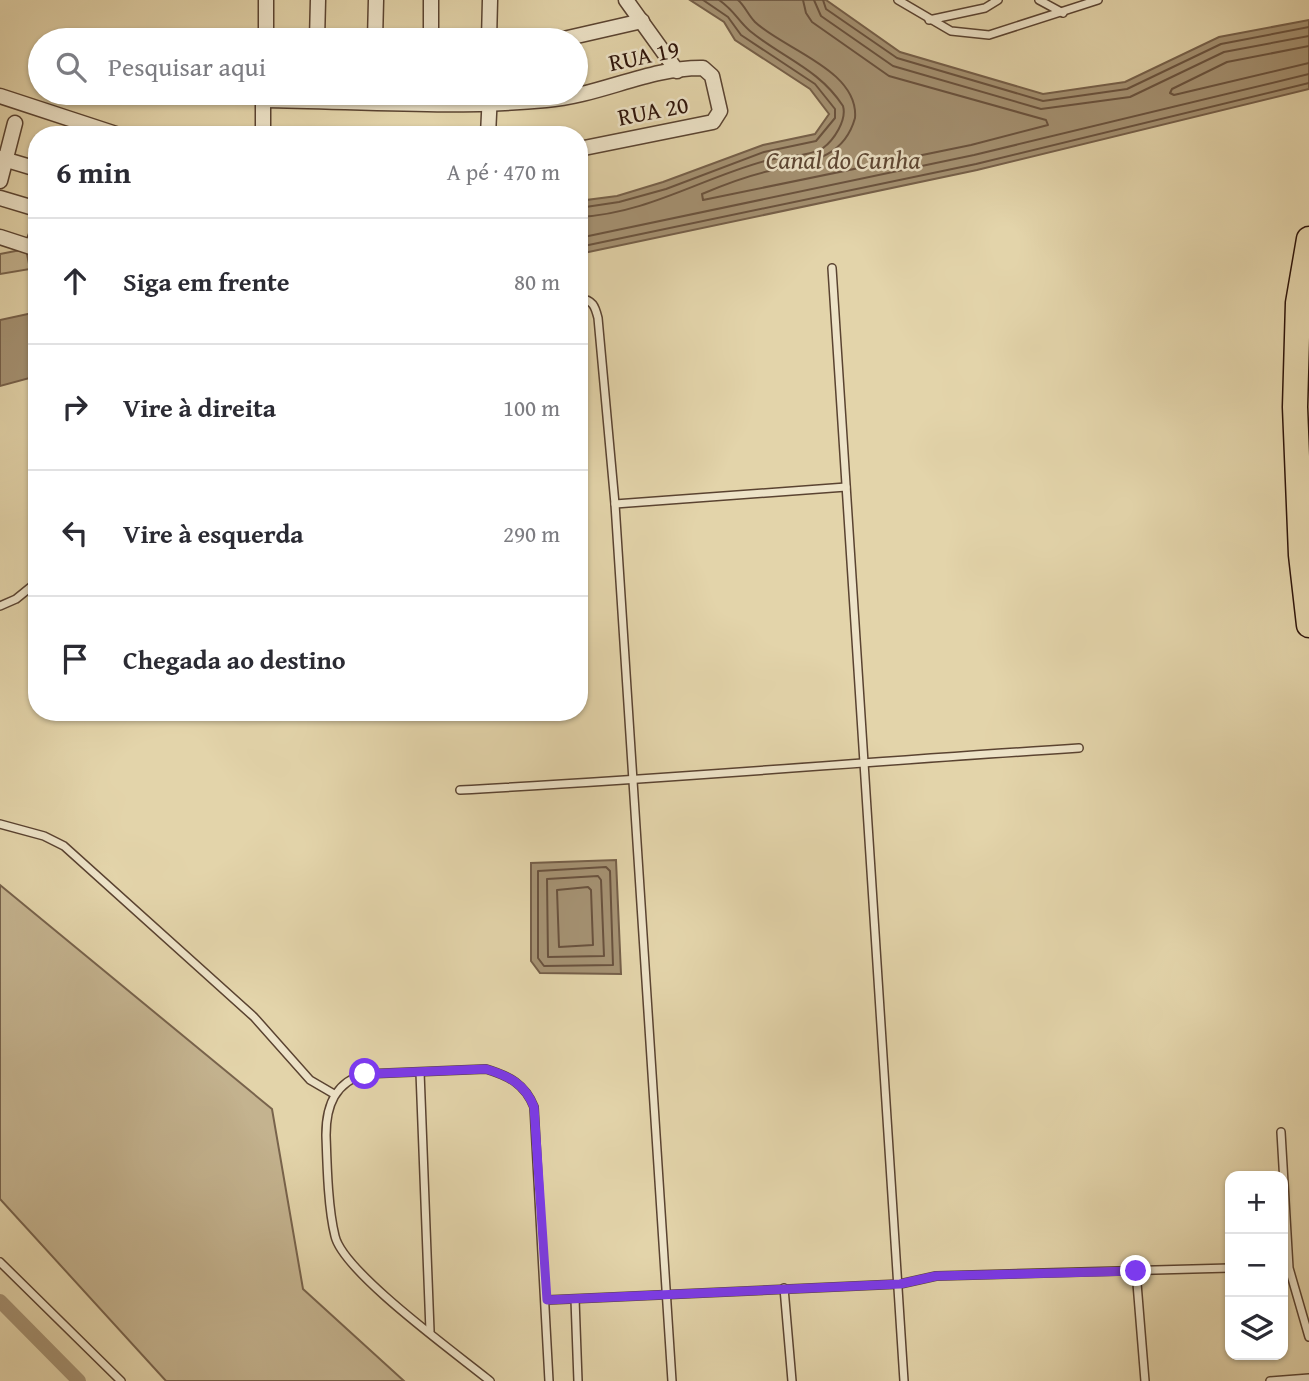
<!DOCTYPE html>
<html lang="pt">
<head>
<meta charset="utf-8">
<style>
	:root { --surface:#fff; --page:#f2f2f3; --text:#2b2b33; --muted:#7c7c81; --line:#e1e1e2 }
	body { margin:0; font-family:"Gentium Book Plus",serif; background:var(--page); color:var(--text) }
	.controls { position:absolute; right:21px; bottom:21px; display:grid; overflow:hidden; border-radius:14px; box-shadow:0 2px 5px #0004 }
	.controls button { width:63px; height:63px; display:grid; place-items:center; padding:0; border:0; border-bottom:2px solid var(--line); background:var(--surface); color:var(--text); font:35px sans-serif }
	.stop { position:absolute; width:21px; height:21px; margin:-16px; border:5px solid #7c3aed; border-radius:50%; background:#fff }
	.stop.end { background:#7c3aed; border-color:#fff; box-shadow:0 2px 7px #0008 }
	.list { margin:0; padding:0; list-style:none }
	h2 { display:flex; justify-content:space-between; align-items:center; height:91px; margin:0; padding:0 28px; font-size:30px }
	h2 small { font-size:23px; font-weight:400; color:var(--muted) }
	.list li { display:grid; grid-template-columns:46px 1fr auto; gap:21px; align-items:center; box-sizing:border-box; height:126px; padding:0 28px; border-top:2px solid var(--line) }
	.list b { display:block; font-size:26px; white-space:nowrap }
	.list em { font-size:23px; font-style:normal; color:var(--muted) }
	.icon { flex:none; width:38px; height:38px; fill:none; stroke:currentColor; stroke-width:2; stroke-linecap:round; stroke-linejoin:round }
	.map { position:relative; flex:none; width:1309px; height:1381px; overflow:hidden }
	.search { position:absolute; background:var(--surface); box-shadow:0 2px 5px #0004; left:28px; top:28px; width:560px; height:77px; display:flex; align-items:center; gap:18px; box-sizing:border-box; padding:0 24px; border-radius:38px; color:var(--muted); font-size:26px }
	.panel { position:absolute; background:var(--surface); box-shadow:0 2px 5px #0004; left:28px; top:126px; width:560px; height:595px; border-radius:28px }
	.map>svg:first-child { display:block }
	.green { fill:#c4b38f; stroke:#78634c; stroke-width:2 }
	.water { fill:#a59273; stroke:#755f49; stroke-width:2 }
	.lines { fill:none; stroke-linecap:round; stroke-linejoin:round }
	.shore { stroke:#69523e; stroke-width:2 }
	.canal { stroke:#a59273; stroke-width:14 }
	.lane-casing { stroke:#5a4331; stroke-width:10 }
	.street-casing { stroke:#5a4331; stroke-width:17 }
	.highway-casing { stroke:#2d1309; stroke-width:27 }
	.lane { stroke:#ede3c8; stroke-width:7 }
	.street { stroke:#ede3c8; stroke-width:14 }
	.highway { stroke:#e3d4aa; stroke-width:24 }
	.route { stroke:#7c3aed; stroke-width:9 }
	.labels { text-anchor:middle; stroke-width:5; stroke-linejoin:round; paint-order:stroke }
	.street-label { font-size:24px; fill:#2d1309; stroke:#ede3c8 }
	.water-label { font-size:26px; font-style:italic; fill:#5d4633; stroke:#ede3c8 }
</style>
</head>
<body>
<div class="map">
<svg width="1309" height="1381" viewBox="0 0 1309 1381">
	<rect width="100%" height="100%" fill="#e3d4aa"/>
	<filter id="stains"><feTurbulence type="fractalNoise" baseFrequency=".00286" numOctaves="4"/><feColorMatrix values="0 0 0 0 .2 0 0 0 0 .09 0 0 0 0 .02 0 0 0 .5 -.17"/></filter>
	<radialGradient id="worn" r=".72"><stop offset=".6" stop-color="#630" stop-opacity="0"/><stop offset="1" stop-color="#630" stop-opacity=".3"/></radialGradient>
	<g class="green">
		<polygon points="26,249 30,269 0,274 0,254"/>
		<polygon points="0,885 272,1109 303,1289 404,1381 166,1381 0,1199"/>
	</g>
	<g class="water">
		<polygon points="690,0 826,0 900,52 1043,94 1125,82 1219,37 1309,20 1309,89 977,170 579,254 579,201 617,196 663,182 763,145 815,134 829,114 810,89 735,40 724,22"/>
		<polygon points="37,312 37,376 0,386 0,320"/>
		<polygon points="616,860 621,974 540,973 531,961 531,863"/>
	</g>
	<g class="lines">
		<g class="shore">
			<path d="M 738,0 C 745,6 748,15 755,22 C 783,49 859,70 855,118 C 843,161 805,162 769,171 C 747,176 723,185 702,194 L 703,200 L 971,145 L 1048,125 L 1046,120 L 889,76 L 812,22 L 806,13 L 803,0"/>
			<polyline points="814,0 821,16 893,66 1041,109 1130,97 1224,52 1309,36"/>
			<polyline points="823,0 826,9 897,58 1043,101 1127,89 1221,44 1309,27"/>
			<polyline points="1309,46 1227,62 1172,89 1170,93 1174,95 1309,63"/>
			<polyline points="579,208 619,202 666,189 764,152 816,141 835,118 835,109 815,84 741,35 728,17 703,0"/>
			<path d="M 579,217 C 646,214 702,178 765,161 C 783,156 807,157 823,148 C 834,140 847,120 843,106 C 819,69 783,58 750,31 C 738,21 735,11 719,0"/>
			<polyline points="579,238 974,155 1309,74"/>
			<polyline points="579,247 976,164 1309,83"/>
			<polygon points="606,867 610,871 613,965 544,966 538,958 538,871"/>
			<polygon points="598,876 601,880 604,956 548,957 547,879"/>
			<polygon points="588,887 591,890 593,945 559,947 557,890"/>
		</g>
		<polyline class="canal" points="0,1301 79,1381"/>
		<g class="lane-casing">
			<g id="lane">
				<polyline points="898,0 951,31 989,35 1098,0"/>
				<polyline points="1039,0 1063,13"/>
				<polyline points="929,20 985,8 998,0"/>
				<polyline points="832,268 904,1381"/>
				<path d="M 579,298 C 593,300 595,306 598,318 L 615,504 L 672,1381"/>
				<polyline points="615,504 846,487"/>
				<polyline points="0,606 16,599 37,582"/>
				<path d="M 460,790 C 667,779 873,761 1079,748"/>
				<polyline points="0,824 44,836 64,846 254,1017 310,1080 334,1094"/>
				<polyline points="420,1072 430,1331"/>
				<polyline points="1281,1132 1289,1268 1309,1337"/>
				<polyline points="0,1262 121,1381"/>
				<polyline points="1136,1271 1145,1381"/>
				<polyline points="784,1288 792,1381"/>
				<polyline points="575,1299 578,1381"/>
				<polyline points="547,1300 900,1284 936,1276 1230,1268"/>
				<path d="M 490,1381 C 457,1354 343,1272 335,1236 C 328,1208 327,1165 326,1135 C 326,1106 335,1082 365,1074 L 486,1069 C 509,1076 525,1084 534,1107 L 549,1381"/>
				<polyline points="1270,1381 1309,1378"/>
			</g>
		</g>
		<g class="street-casing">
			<g id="street">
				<polyline points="626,0 677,71"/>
				<polyline points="266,40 266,0"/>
				<polyline points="317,40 318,0"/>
				<polyline points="375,40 376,0"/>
				<polyline points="431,40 431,0"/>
				<polyline points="489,40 490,0"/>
				<polyline points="559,40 642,21"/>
				<polyline points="0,96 119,135"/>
				<path d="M 263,100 C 357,101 453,109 546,100 C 599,96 650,67 703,68 L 712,76 L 720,111 L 713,122 L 579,149"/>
				<polyline points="263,135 263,93"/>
				<polyline points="488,135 490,93"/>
				<polyline points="0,158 37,169"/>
				<polyline points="0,181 15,123"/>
				<polyline points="0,198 37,209"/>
				<polyline points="0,237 37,249"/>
				<polyline points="32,247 37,233"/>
			</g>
		</g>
		<g class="highway-casing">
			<polyline id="highway" points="1309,239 1298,303 1295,407 1301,555 1309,625"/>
		</g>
		<use href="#lane" class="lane"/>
		<use href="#street" class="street"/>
		<use href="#highway" class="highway"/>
	</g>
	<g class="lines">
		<path class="route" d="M 365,1074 L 486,1069 C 509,1076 525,1084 534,1107 L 547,1300 L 900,1284 L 936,1276 L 1136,1271"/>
	</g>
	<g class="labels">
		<g class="street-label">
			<text transform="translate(644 56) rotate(-12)" y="8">RUA 19</text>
			<text transform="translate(653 111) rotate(-11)" y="8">RUA 20</text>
		</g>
		<g class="water-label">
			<text x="843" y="169">Canal do Cunha</text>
		</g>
	</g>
	<rect width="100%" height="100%" filter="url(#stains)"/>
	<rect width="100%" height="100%" fill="url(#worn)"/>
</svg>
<div class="controls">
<button>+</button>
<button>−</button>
<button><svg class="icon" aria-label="layers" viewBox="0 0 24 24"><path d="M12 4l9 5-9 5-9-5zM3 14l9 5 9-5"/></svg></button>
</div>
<div class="stop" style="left:365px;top:1074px"></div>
<div class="stop end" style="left:1136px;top:1271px"></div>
<div class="search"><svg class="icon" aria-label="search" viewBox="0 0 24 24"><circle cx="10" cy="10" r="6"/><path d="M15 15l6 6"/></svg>Pesquisar aqui</div>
<section class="panel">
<h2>6 min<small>A pé · 470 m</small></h2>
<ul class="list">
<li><svg class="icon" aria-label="ahead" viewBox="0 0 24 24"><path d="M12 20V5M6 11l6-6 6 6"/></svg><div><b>Siga em frente</b></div><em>80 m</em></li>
<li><svg class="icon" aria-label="right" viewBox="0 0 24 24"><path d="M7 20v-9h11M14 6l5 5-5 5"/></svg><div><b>Vire à direita</b></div><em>100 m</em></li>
<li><svg class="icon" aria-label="left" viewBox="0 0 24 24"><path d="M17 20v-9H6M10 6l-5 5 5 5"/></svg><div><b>Vire à esquerda</b></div><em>290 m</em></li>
<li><svg class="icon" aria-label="arrive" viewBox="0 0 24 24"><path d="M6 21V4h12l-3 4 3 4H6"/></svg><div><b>Chegada ao destino</b></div></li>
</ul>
</section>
</div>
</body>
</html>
